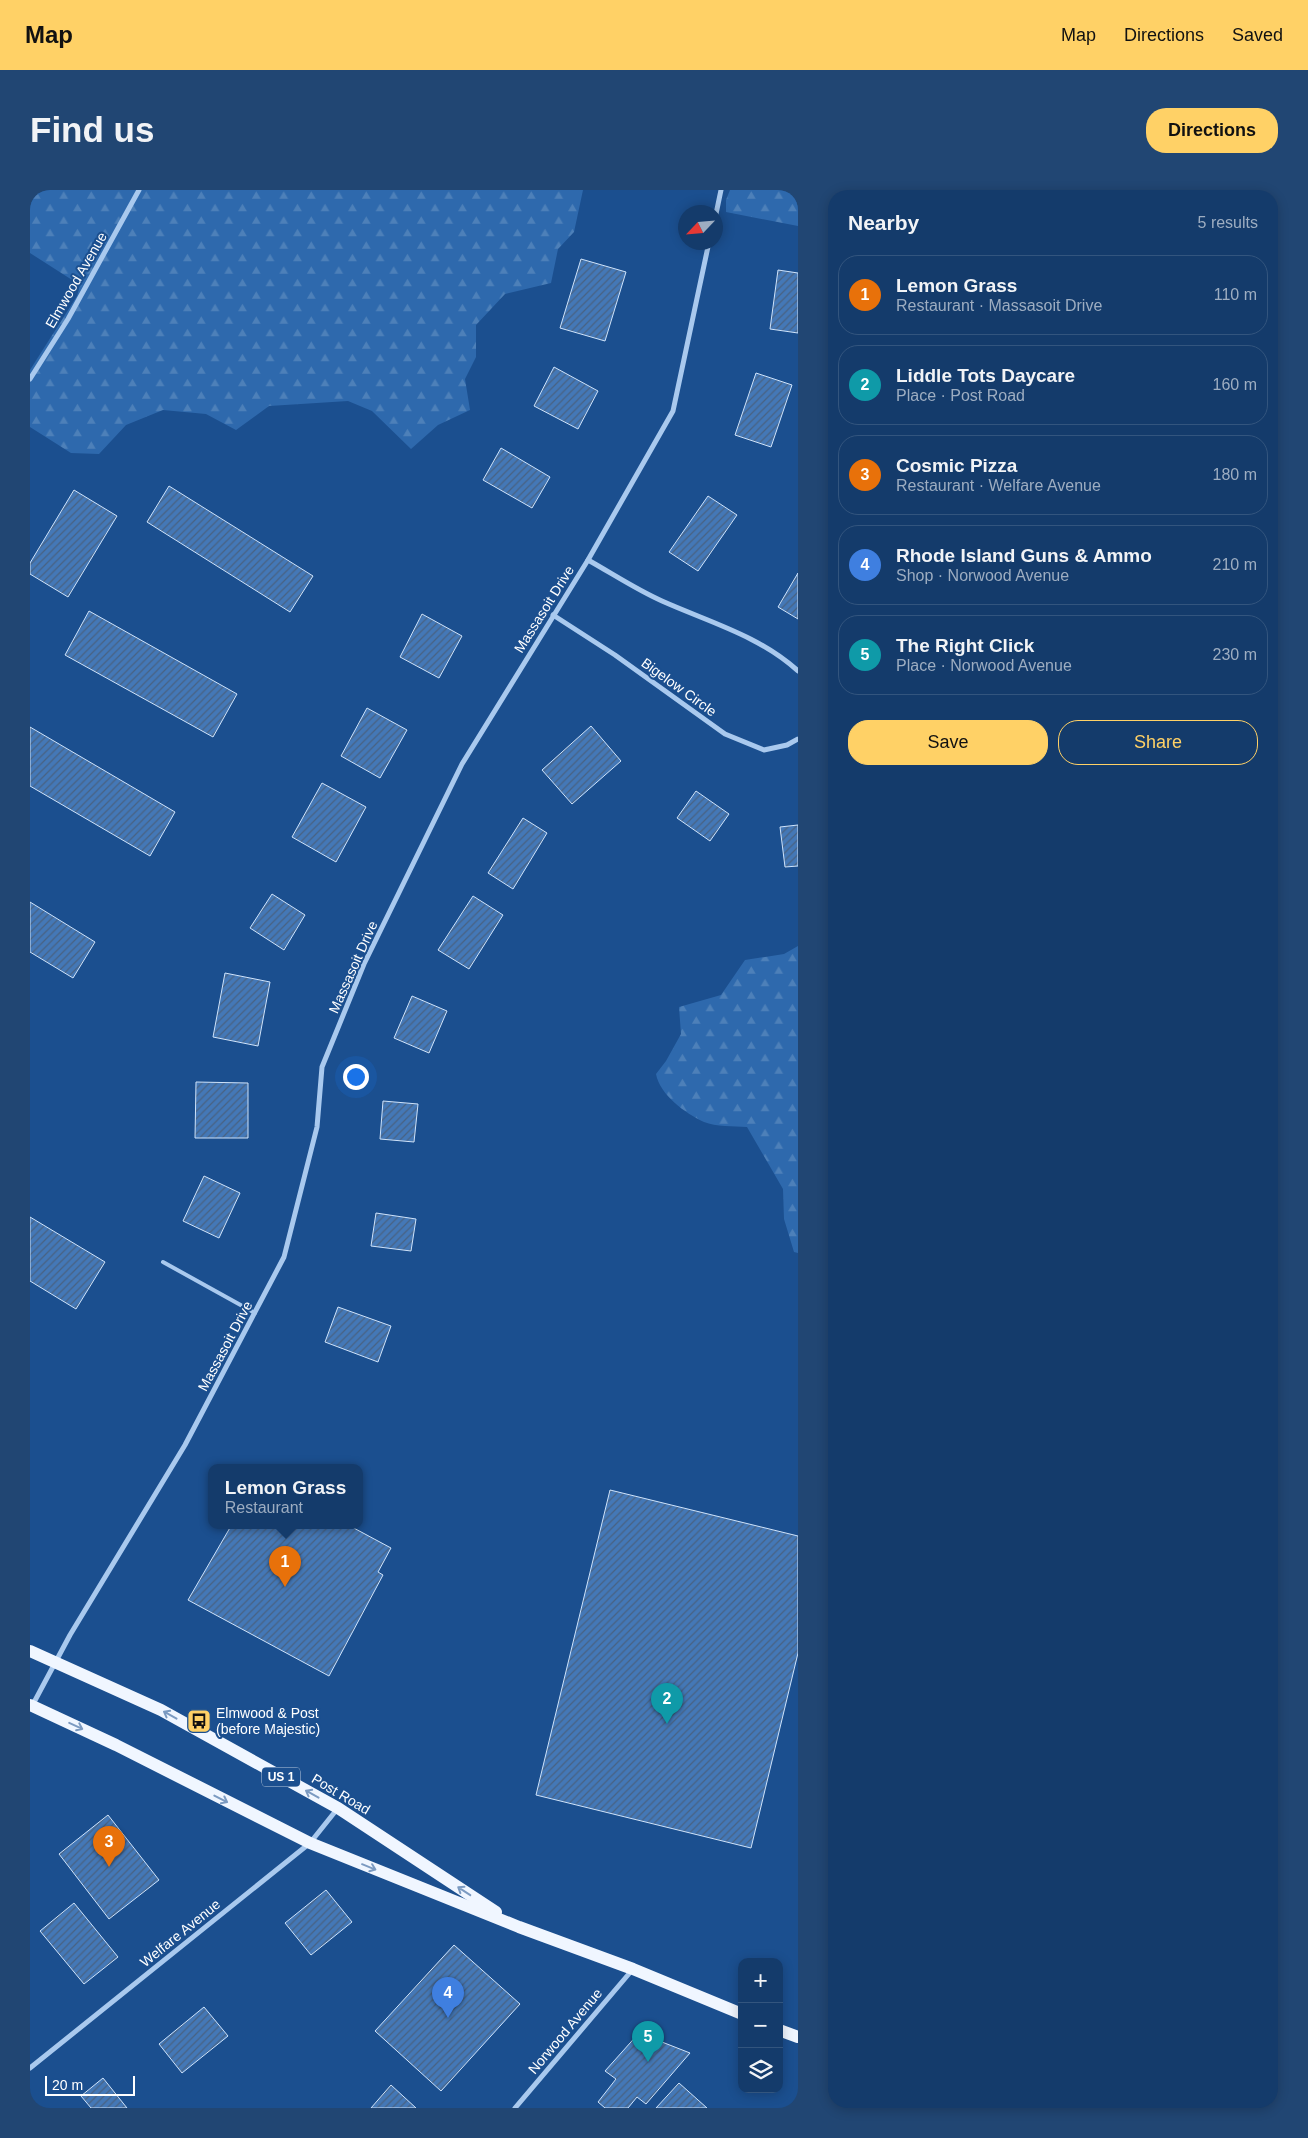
<!DOCTYPE html>
<html lang="en">
<head>
<meta charset="utf-8">
<style>
	:root { --surface:#143b6b; --page:#214673; --text:#f1f3f6; --muted:#9dadc1; --line:#33557e; --accent:#ffd166 }
	body { margin:0; font-family:Arial,sans-serif; background:var(--page); color:var(--text) }
	.controls { position:absolute; right:15px; bottom:15px; display:grid; overflow:hidden; border-radius:10px; box-shadow:0 2px 12px #0003 }
	.controls button { width:45px; height:45px; display:grid; place-items:center; padding:0; border:0; border-bottom:1px solid var(--line); background:var(--surface); color:var(--text); font:25px sans-serif }
	.compass { position:absolute; left:648px; top:15px; width:45px; height:45px; border-radius:50%; background:var(--surface); box-shadow:0 2px 12px #0003; rotate:244deg }
	.scale { position:absolute; left:15px; bottom:12px; width:90px; box-sizing:border-box; padding-left:5px; border:2px solid #fff; border-top:0; font-size:14px; line-height:18px; white-space:nowrap; color:#fff; -webkit-text-stroke:4px #1b4f8f; paint-order:stroke }
	.you { position:absolute; left:325px; top:886px; width:18px; height:18px; margin:-12px; border:4px solid #fff; border-radius:50%; background:#1a73e8; box-shadow:0 0 0 8px #1a73e833 }
	.badge { display:grid; place-items:center; width:32px; height:32px; border-radius:50%; background:var(--accent); color:#fff; font-size:16px; font-weight:700 }
	.pin { position:absolute; translate:-50% -41px; filter:drop-shadow(0 1px 2px #0008) }
	.pin::after { content:''; position:absolute; top:26px; width:18px; height:15px; background:inherit; clip-path:polygon(0 0,100% 0,50% 100%) }
	.popup { position:absolute; left:178px; top:1274px; width:155px; height:65px; box-sizing:border-box; display:grid; place-content:center; border-radius:10px; background:var(--surface); filter:drop-shadow(0 1px 4px #0005); font-size:16px; white-space:nowrap; color:var(--muted) }
	.popup b { font-size:19px; color:var(--text) }
	.popup::after { content:''; position:absolute; left:50%; top:100%; margin-left:-10px; border:10px solid transparent; border-top-color:var(--surface) }
	.list { margin:0; padding:0; list-style:none }
	h2 { display:flex; justify-content:space-between; align-items:center; height:65px; margin:0; padding:0 20px; font-size:21px }
	h2 small { font-size:16px; font-weight:400; color:var(--muted) }
	.list li { display:grid; grid-template-columns:32px 1fr auto; gap:15px; align-items:center; box-sizing:border-box; height:80px; margin:0 10px 10px; padding:0 10px; border:1px solid var(--line); border-radius:20px }
	.list b { display:block; font-size:19px; white-space:nowrap }
	.list p { margin:0; font-size:16px; white-space:nowrap; color:var(--muted) }
	.list em { font-size:16px; font-style:normal; color:var(--muted) }
	.actions { display:flex; gap:10px; padding:15px 20px }
	.actions a { flex:1; padding:11px 0; border:1px solid var(--accent); border-radius:20px; text-align:center; font-size:18px; color:var(--accent) }
	.actions .main { background:var(--accent); color:#111 }
	.icon { flex:none; width:28px; height:28px; fill:none; stroke:currentColor; stroke-width:2; stroke-linecap:round; stroke-linejoin:round }
	.map { position:relative; flex:none; width:768px; height:1918px; overflow:hidden; border-radius:20px }
	header { display:flex; align-items:center; gap:30px; box-sizing:border-box; height:70px; padding:0 25px; background:var(--accent); color:#111 }
	header strong { font-size:24px }
	nav { display:flex; gap:28px; margin-inline-start:auto; font-size:18px }
	.intro { display:flex; align-items:center; justify-content:space-between; box-sizing:border-box; height:120px; padding:0 30px }
	h1 { margin:0; font-size:35px }
	.button { padding:12px 22px; border-radius:20px; background:var(--accent); color:#111; font-size:18px; font-weight:700 }
	main { display:flex; gap:30px; padding:0 30px }
	aside { flex:1; background:var(--surface); border-radius:20px; box-shadow:0 2px 12px #0003 }
	.map>svg:first-child { display:block }
	.forest { fill:url(#forest-firs) }
	.building { fill:url(#building-hatch); stroke:#cfe3fa }
	.lines { fill:none; stroke-linecap:round; stroke-linejoin:round }
	.lane { stroke:#a9c9ee; stroke-width:4 }
	.street { stroke:#a9c9ee; stroke-width:5 }
	.primary { stroke:#f0f6ff; stroke-width:12 }
	.oneway { stroke:#7b9ac1 }
	.labels { text-anchor:middle; stroke-width:4; stroke-linejoin:round; paint-order:stroke }
	.shield { fill:#1b4f8f; stroke:#bbcadd; stroke-width:1 }
	.shield-label { font-size:12px; font-weight:bold; fill:#fff }
	.street-label { font-size:14px; fill:#fff; stroke:#1b4f8f }
	.poi-label { font-size:14px; fill:#fff; stroke:#1b4f8f; text-anchor:start }
</style>
</head>
<body>
<header>
<strong>Map</strong>
<nav><a>Map</a><a>Directions</a><a>Saved</a></nav>
</header>
<div class="intro"><h1>Find us</h1><a class="button">Directions</a></div>
<main>
<div class="map">
<svg width="768" height="1918" viewBox="0 0 768 1918">
	<defs>
		<pattern id="forest-firs" width="22" height="20" patternUnits="userSpaceOnUse" patternTransform="scale(1.25)"><rect width="22" height="20" fill="#2e69ad"/><path d="M5 1l3.5 6h-7zM16 11l3.5 6h-7z" fill="#4d80b9"/></pattern>
		<pattern id="building-hatch" width="6" height="6" patternUnits="userSpaceOnUse" patternTransform="scale(1.25)"><rect width="6" height="6" fill="#4478b7"/><path d="M-1 1l2-2M0 6l6-6M5 7l2-2" fill="none" stroke="#486282"/></pattern>
	</defs>
	<rect width="100%" height="100%" fill="#1b4f8f"/>
	<g class="forest">
		<polygon points="0,0 553,0 544,42 528,59 521,93 475,104 446,135 446,167 435,189 440,220 408,235 381,259 342,221 318,211 239,216 206,240 176,224 133,220 96,235 69,264 41,263 0,237 0,180 47,106 50,95 0,63"/>
		<polygon points="700,0 768,0 768,36 696,22 696,10"/>
		<path d="M 768,756 L 768,1063 L 764,1062 L 754,1029 L 753,999 L 717,937 C 704,936 686,937 674,932 C 655,923 630,905 626,884 L 636,871 L 651,844 L 649,817 L 691,805 L 715,770 L 754,764 Z"/>
	</g>
	<g class="building">
		<polygon points="551,69 596,82 575,151 530,138"/>
		<polygon points="748,80 768,83 768,143 740,139"/>
		<polygon points="524,177 568,201 548,239 504,216"/>
		<polygon points="726,183 762,195 741,257 705,245"/>
		<polygon points="471,258 520,287 502,318 453,290"/>
		<polygon points="139,296 283,386 260,422 117,332"/>
		<polygon points="44,300 87,326 38,407 0,384 0,373"/>
		<polygon points="678,306 707,325 668,381 639,362"/>
		<polygon points="768,383 768,429 748,417"/>
		<polygon points="59,421 207,504 183,547 35,465"/>
		<polygon points="392,424 432,446 409,488 370,467"/>
		<polygon points="337,518 377,540 350,588 311,566"/>
		<polygon points="561,536 591,571 542,614 512,580"/>
		<polygon points="0,537 145,622 120,666 0,596"/>
		<polygon points="292,593 336,617 306,672 262,647"/>
		<polygon points="666,601 699,624 680,651 647,628"/>
		<polygon points="493,628 517,643 483,699 458,683"/>
		<polygon points="768,635 768,676 755,677 750,637"/>
		<polygon points="242,704 275,725 254,760 220,738"/>
		<polygon points="443,706 473,725 439,779 408,760"/>
		<polygon points="0,712 65,752 43,788 0,762"/>
		<polygon points="195,783 240,792 228,856 183,847"/>
		<polygon points="382,806 417,821 399,863 364,848"/>
		<polygon points="166,892 218,893 218,948 165,948"/>
		<polygon points="353,911 388,914 384,952 350,949"/>
		<polygon points="174,986 210,1003 189,1048 153,1031"/>
		<polygon points="346,1023 386,1029 381,1061 341,1056"/>
		<polygon points="0,1027 75,1072 46,1119 0,1091"/>
		<polygon points="308,1117 361,1136 348,1172 295,1152"/>
		<polygon points="580,1300 768,1346 768,1463 721,1658 506,1605"/>
		<polygon points="201,1336 320,1336 361,1358 348,1382 353,1385 299,1486 158,1410"/>
		<polygon points="78,1625 129,1690 79,1729 29,1664"/>
		<polygon points="296,1700 322,1732 281,1765 255,1733"/>
		<polygon points="44,1713 88,1767 54,1794 10,1741"/>
		<polygon points="424,1755 490,1814 411,1901 345,1841"/>
		<polygon points="174,1817 198,1846 152,1883 129,1854"/>
		<polygon points="609,1843 660,1863 616,1914 607,1907 598,1918 575,1918 568,1912 586,1889 575,1881"/>
		<polygon points="73,1888 97,1918 61,1918 51,1906"/>
		<polygon points="649,1893 677,1918 626,1918"/>
		<polygon points="361,1895 386,1918 341,1918"/>
	</g>
	<g class="lines">
		<polyline class="lane" points="133,1072 225,1123"/>
		<g class="street">
			<polyline points="686,24 691,0"/>
			<polyline points="0,189 38,129 109,0"/>
			<path d="M 558,370 C 583,384 607,400 632,411 C 679,432 730,446 768,481"/>
			<polyline points="523,425 585,465 695,544 734,560 757,555 768,549"/>
			<polyline points="2,1516 40,1445 155,1255 254,1067 287,937 292,877 334,774 432,574 558,370 643,221 679,52"/>
			<polyline points="0,1878 280,1653 308,1618"/>
			<polyline points="485,1918 603,1779"/>
		</g>
		<g class="primary">
			<polyline points="0,1461 131,1520 308,1618 466,1722"/>
			<polyline points="0,1515 86,1555 280,1653 489,1737 603,1779 712,1824"/>
			<polyline points="749,1840 768,1847"/>
		</g>
	</g>
	<defs><path id="oneway-shaft" d="M-6 0H5M1.5-3L5.5 0L1.5 3" fill="none" stroke-width="1.6" stroke-linecap="round" stroke-linejoin="round" transform="scale(1.25)"/></defs>
	<g class="oneway">
		<use href="#oneway-shaft" transform="translate(140 1525) rotate(-151)"/>
		<use href="#oneway-shaft" transform="translate(46 1536) rotate(25)"/>
		<use href="#oneway-shaft" transform="translate(282 1604) rotate(-151)"/>
		<use href="#oneway-shaft" transform="translate(191 1609) rotate(27)"/>
		<use href="#oneway-shaft" transform="translate(339 1677) rotate(22)"/>
		<use href="#oneway-shaft" transform="translate(434 1701) rotate(-147)"/>
	</g>
	<defs>
		<g id="bus-square" transform="scale(1.25)"><rect x="-9" y="-9" width="18" height="18" rx="4" fill="#ffd166" stroke="#1b4f8f"/><path d="M-5-6H5V4H4V6H2V4H-2V6H-4V4H-5ZM-3.5-4V0h7V-4ZM-3.5 1.2v1.5H-2V1.2ZM2 1.2v1.5H3.5V1.2Z" fill="#111"/></g>
	</defs>
	<g fill-rule="evenodd">
		<use href="#bus-square" x="169" y="1531"/>
	</g>
	<g class="labels">
		<rect class="shield" x="232" y="1577.5" width="38" height="19" rx="4"/>
		<g class="shield-label">
			<text x="251" y="1591">US 1</text>
		</g>
		<g class="street-label">
			<text transform="translate(46 90) rotate(-60)" y="5">Elmwood Avenue</text>
			<text transform="translate(514 419) rotate(-58)" y="5">Massasoit Drive</text>
			<text transform="translate(649 497) rotate(36)" y="5">Bigelow Circle</text>
			<text transform="translate(323 777) rotate(-66)" y="5">Massasoit Drive</text>
			<text transform="translate(195 1156) rotate(-62)" y="5">Massasoit Drive</text>
			<text transform="translate(311 1604) rotate(31)" y="5">Post Road</text>
			<text transform="translate(150 1743) rotate(-39)" y="5">Welfare Avenue</text>
			<text transform="translate(535 1841) rotate(-50)" y="5">Norwood Avenue</text>
		</g>
		<g class="poi-label">
			<text x="186" y="1528">Elmwood &amp; Post<tspan x="186" dy="16">(before Majestic)</tspan></text>
		</g>
	</g>
</svg>
<div class="controls">
<button>+</button>
<button>−</button>
<button><svg class="icon" aria-label="layers" viewBox="0 0 24 24"><path d="M12 4l9 5-9 5-9-5zM3 14l9 5 9-5"/></svg></button>
</div>
<svg class="compass" viewBox="-18 -18 36 36"><path d="M0-13l5 13h-10z" fill="#e53935"/><path d="M0 13l5-13h-10z" fill="#9dadc1"/></svg>
<div class="scale">20 m</div>
<div class="you"></div>
<div class="pin badge" style="left:255px;top:1397px;background:#e8710a">1</div>
<div class="popup"><b>Lemon Grass</b>Restaurant</div>
<div class="pin badge" style="left:637px;top:1534px;background:#0f9aa8">2</div>
<div class="pin badge" style="left:79px;top:1677px;background:#e8710a">3</div>
<div class="pin badge" style="left:418px;top:1828px;background:#3f7fe0">4</div>
<div class="pin badge" style="left:618px;top:1872px;background:#0f9aa8">5</div>
</div>
<aside>
<h2>Nearby<small>5 results</small></h2>
<ul class="list">
<li><span class="badge" style="background:#e8710a">1</span><div><b>Lemon Grass</b><p>Restaurant · Massasoit Drive</p></div><em>110 m</em></li>
<li><span class="badge" style="background:#0f9aa8">2</span><div><b>Liddle Tots Daycare</b><p>Place · Post Road</p></div><em>160 m</em></li>
<li><span class="badge" style="background:#e8710a">3</span><div><b>Cosmic Pizza</b><p>Restaurant · Welfare Avenue</p></div><em>180 m</em></li>
<li><span class="badge" style="background:#3f7fe0">4</span><div><b>Rhode Island Guns &amp; Ammo</b><p>Shop · Norwood Avenue</p></div><em>210 m</em></li>
<li><span class="badge" style="background:#0f9aa8">5</span><div><b>The Right Click</b><p>Place · Norwood Avenue</p></div><em>230 m</em></li>
</ul>
<div class="actions"><a class="main">Save</a><a>Share</a></div>
</aside>
</main>
</body>
</html>
